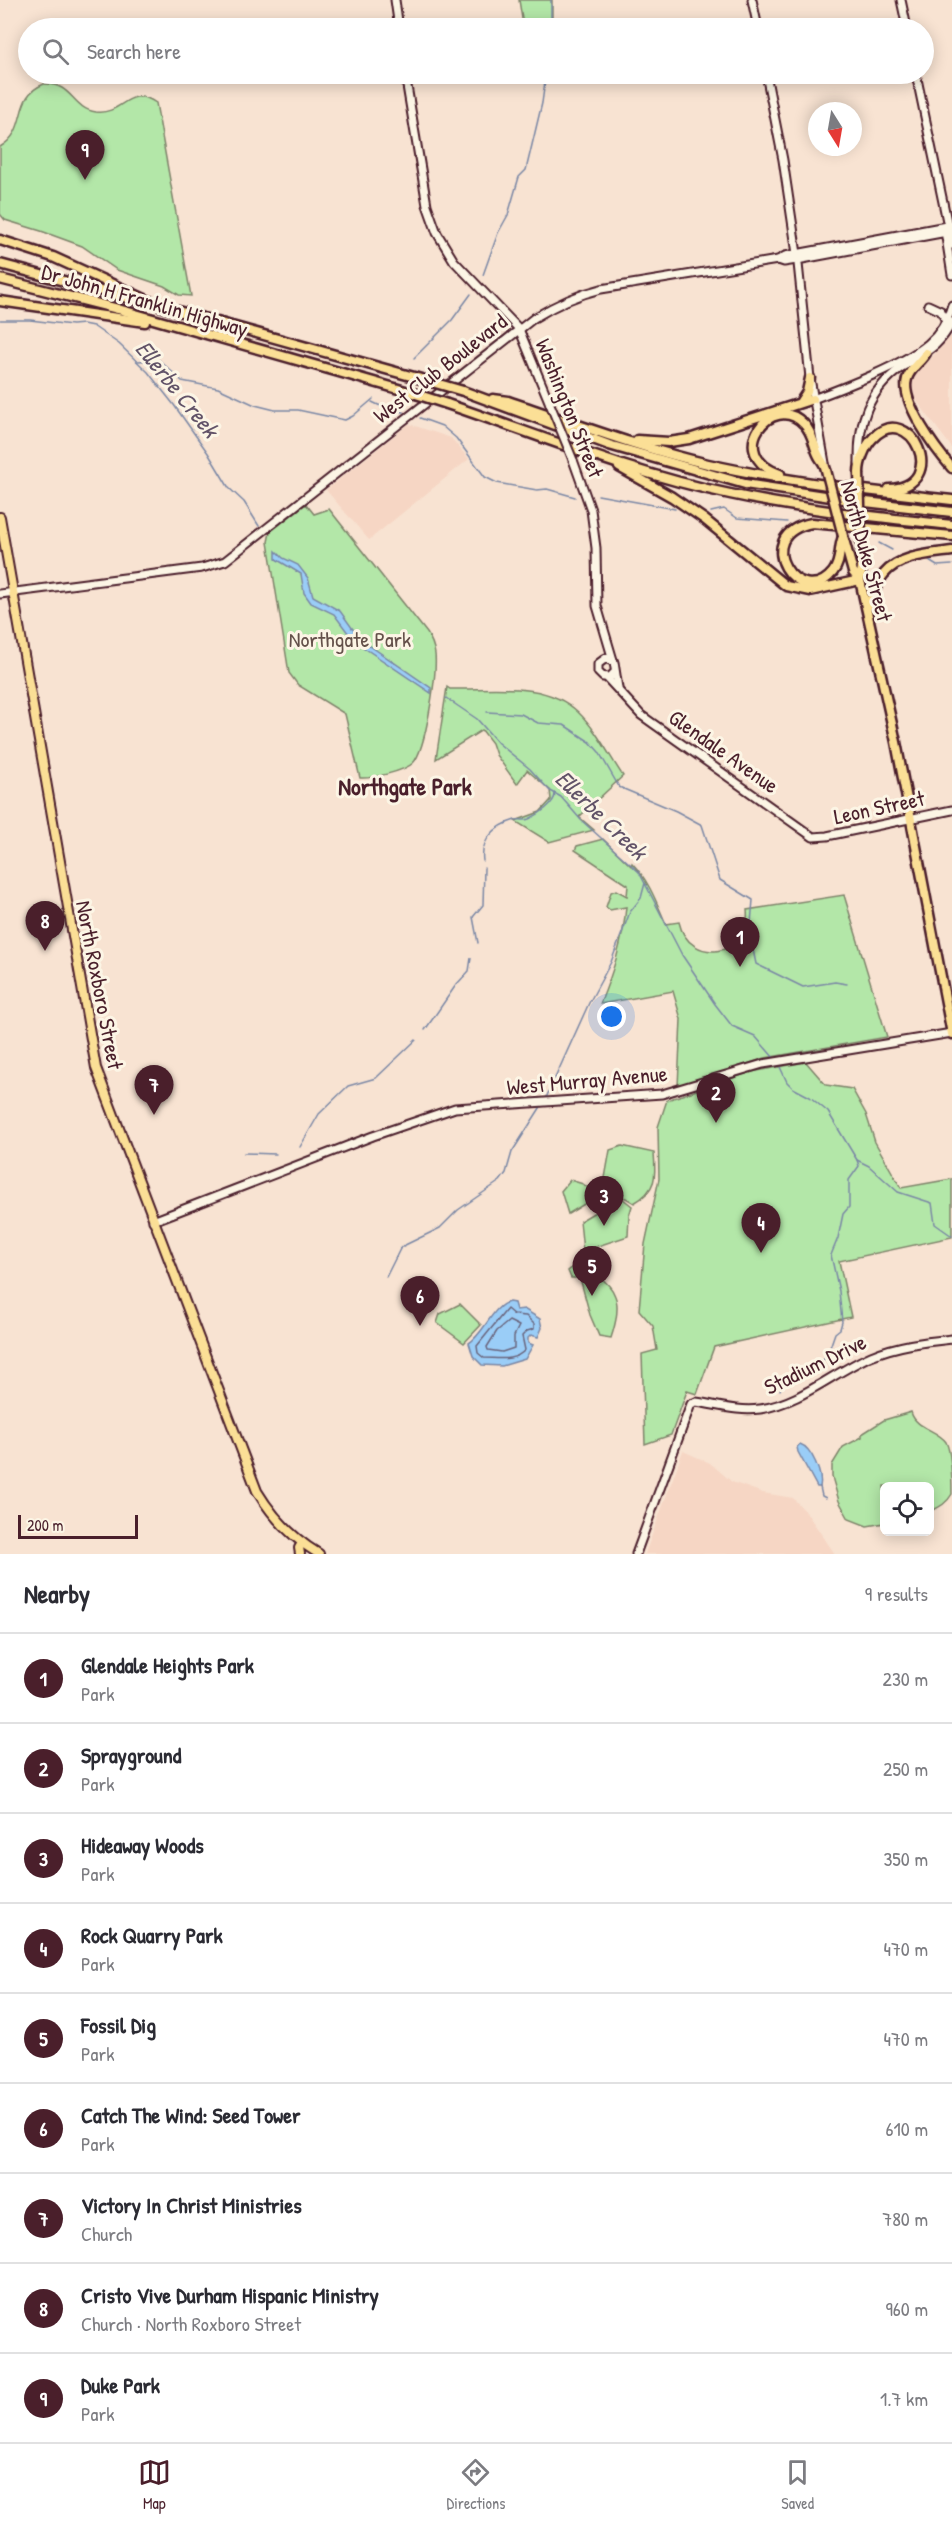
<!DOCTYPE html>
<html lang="en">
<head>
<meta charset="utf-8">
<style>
	:root { --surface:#fff; --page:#f7f7f7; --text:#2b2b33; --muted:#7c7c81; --line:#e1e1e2; --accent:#4a1f2b }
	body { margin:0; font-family:"Patrick Hand",sans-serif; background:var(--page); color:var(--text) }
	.controls { position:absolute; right:18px; bottom:18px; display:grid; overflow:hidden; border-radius:9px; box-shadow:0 3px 15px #0003 }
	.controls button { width:54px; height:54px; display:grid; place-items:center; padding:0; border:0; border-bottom:2px solid var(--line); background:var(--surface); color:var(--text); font:30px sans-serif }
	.compass { position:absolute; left:808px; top:102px; width:54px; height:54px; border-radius:50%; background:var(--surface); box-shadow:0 3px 15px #0003; rotate:169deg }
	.scale { position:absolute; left:18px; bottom:15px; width:120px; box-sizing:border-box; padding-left:6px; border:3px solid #4a1f2b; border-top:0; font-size:16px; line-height:21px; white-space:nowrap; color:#4a1f2b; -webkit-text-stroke:4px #fcf5e5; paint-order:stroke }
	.you { position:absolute; left:612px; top:1017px; width:21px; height:21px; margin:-15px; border:4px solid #fff; border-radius:50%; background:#1a73e8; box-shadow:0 0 0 9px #1a73e833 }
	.badge { display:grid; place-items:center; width:39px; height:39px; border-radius:50%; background:var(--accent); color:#fff; font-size:20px; font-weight:700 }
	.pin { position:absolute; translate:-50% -50px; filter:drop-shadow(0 2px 3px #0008) }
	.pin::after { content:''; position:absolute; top:32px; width:21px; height:18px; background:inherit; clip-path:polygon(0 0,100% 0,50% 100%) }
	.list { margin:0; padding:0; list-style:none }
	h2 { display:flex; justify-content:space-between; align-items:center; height:78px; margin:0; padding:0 24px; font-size:26px }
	h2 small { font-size:20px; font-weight:400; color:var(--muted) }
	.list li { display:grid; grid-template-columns:39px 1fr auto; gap:18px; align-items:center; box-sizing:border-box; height:90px; padding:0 24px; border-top:2px solid var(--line) }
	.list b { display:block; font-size:22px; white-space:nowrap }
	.list p { margin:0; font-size:20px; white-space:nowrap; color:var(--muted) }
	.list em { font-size:20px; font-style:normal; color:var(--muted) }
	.icon { flex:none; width:33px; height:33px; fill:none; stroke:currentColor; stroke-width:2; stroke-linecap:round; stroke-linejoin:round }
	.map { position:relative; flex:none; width:952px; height:1554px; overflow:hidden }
	.search { position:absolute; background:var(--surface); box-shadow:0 3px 15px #0003; left:18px; right:18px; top:18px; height:66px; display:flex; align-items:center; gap:15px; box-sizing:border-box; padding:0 21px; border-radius:33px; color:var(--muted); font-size:22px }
	.sheet { height:888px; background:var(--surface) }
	nav { display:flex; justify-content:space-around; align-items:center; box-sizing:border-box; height:84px; border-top:2px solid var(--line); background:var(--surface); font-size:16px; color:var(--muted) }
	nav a { display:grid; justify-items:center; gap:3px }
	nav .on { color:var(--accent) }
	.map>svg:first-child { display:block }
	.built { fill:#f6d6c4 }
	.green { fill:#b3e7a8; stroke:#7e836a; stroke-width:1.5 }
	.water { fill:#9acdf7; stroke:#7a87a5; stroke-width:1.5 }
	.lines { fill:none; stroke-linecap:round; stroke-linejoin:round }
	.shore { stroke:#6a657d; stroke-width:1.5 }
	.stream { stroke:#7a87a5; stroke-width:1.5 }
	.secondary-casing { stroke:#4a1f2b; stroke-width:11 }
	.primary-casing { stroke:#4a1f2b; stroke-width:12 }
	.highway-casing { stroke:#4a1f2b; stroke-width:13 }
	.secondary { stroke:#fcf5e5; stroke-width:7 }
	.primary { stroke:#fbdf96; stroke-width:8 }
	.highway { stroke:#fbdf96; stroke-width:8 }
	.secondary-bridge-casing { stroke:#4a1f2b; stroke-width:11; stroke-linecap:butt }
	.highway-bridge-casing { stroke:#4a1f2b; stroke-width:13; stroke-linecap:butt }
	.secondary-bridge { stroke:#fcf5e5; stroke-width:7 }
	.highway-bridge { stroke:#fbdf96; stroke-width:8 }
	.labels { text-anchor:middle; stroke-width:6; stroke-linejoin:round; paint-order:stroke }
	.street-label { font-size:22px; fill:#4a1f2b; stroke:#fcf5e5 }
	.park-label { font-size:22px; fill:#64514a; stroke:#fcf5e5 }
	.water-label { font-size:24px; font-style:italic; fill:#625368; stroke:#fcf5e5 }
	.neighbourhood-label { font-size:24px; font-weight:bold; fill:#4a1f2b; stroke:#fcf5e5 }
</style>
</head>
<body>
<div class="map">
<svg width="952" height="1554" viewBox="0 0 952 1554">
	<rect width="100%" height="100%" fill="#f8e3d2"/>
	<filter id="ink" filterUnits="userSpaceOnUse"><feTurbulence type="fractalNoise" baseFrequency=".0167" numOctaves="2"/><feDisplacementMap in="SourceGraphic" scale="12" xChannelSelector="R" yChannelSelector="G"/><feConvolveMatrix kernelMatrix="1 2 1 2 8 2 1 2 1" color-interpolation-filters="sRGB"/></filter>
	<g filter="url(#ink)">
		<g class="built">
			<polygon points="952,335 952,448 914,397 910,381"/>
			<polygon points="409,424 451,438 469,459 369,540 326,490"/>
			<polygon points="683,1451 710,1463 732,1482 763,1493 793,1498 806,1512 835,1554 645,1554"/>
		</g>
		<g class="green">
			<polygon points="519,0 552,0 552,21 523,25"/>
			<path d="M 44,84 C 73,83 71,108 96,112 C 123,115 128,84 156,103 L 191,296 L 179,295 L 164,286 L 117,270 L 82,246 L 41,231 L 5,220 L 0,214 L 0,147 C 30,130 11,97 44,84 Z"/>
			<path d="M 306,504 L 314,514 L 329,509 L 427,633 C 431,639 434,647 435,654 C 437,673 426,750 413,763 C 405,771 371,779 360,778 L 345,714 L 298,685 L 289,673 L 268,542 L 270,532 Z"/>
			<path d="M 447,687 L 450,689 C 492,690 545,680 578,712 C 596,729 609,755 623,776 L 579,817 L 594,830 L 549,842 L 515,821 L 540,812 L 551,800 L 550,790 L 527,770 L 517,784 L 496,755 L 492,743 L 482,730 L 436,759 Z"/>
			<path d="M 603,839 L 631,866 L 632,863 C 649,881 656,901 666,924 L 679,922 C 689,967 752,957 747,910 L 844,895 L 887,1037 L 765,1058 L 678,1087 L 681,1019 L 673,991 L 600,1004 C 613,972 623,942 626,907 L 610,910 L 606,907 L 611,892 L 616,890 L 627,896 L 628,885 L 575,850 L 577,846 Z"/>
			<polygon points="806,1062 826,1085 852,1089 866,1114 875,1142 901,1188 952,1179 952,1237 839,1261 851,1317 714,1347 697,1394 687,1391 671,1435 645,1444 642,1354 657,1350 653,1326 639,1310 645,1244 659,1179 658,1127 667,1100 751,1072"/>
			<path d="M 622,1146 L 654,1153 C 656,1176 657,1190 634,1203 L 626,1198 L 606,1194 L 603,1189 L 610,1150 Z"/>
			<polygon points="570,1180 583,1184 593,1192 602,1189 604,1192 568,1214 561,1191"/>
			<polygon points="617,1199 623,1199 632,1206 629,1216 628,1236 583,1251 580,1221"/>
			<path d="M 574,1266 C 589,1268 610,1281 615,1296 C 620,1308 615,1326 611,1338 L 599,1336 L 590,1315 L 580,1278 L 571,1278 L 568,1271 Z"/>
			<polygon points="460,1304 481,1325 464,1343 437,1323 440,1314"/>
			<path d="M 911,1412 C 916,1429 936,1429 946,1442 C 952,1454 952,1479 952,1494 C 947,1503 939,1508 930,1511 L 930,1486 L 884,1486 L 884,1523 L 867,1526 L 849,1519 L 839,1501 L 832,1477 L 832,1465 L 843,1447 L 862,1437 L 862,1434 L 884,1420 Z"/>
		</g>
		<g class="water">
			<polygon points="276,551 283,558 298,565 308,578 313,596 340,611 360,639 431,688 431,693 354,641 334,614 311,603 304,593 301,574 276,559"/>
			<path d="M 509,1302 L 514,1303 L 516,1310 L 524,1309 L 540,1319 L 542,1328 L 538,1337 L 531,1335 L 528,1338 L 528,1343 L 533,1345 L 525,1359 L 502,1366 L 482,1365 L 473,1356 L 469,1343 C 484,1334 493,1305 509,1302 Z"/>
			<path d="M 800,1444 C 812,1448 823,1475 820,1487 L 817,1487 L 798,1452 L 797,1447 Z"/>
		</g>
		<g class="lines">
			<g class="shore">
				<path d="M 507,1309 L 514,1315 L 526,1316 L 534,1324 L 534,1329 L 527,1331 L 522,1336 L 525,1350 C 514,1362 498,1358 484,1358 L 478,1353 L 477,1346 Z"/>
				<polygon points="509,1321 519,1326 514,1336 514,1348 502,1352 488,1350 487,1347 497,1331"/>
			</g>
			<g class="stream">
				<polyline points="551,27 551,0"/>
				<polyline points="483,275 498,233 508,215 519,177 526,170 542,103 546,74"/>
				<polyline points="0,320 30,320 72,325 83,324 93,326 119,344 148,372 174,405 208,453 229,488 244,502 259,526"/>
				<polyline points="414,358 452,320 471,294"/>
				<polyline points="137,361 159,360 182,381 218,388 255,405 275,410 298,410 345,420 353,416 373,399"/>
				<polyline points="372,402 387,409 404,412"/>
				<polyline points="420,418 442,426 456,438 485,477 497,483 537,490 547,489 575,497"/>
				<polyline points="598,495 675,509"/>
				<polyline points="711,512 724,509 737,518 787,522"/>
				<polyline points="879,543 892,550"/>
				<polyline points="929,561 937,566 952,565"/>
				<polyline points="446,698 477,719 498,743 530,769 549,790 561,797 581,820 639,872 682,955 715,1004 732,1026 755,1036 774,1058"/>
				<polyline points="487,712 521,714 538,723 564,725 590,742 599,752 619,787 676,811 702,825 720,880 753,900 750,935 756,964 803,987 835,982 847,984"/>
				<path d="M 483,861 C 480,840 495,826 515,820 C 519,819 524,821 529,819 C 538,815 555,804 555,794"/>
				<polyline points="478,943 473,917 483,905 484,868"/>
				<polyline points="425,1030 456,985 469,971 471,958"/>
				<polyline points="780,1067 787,1082 793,1088 810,1097 828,1112 857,1160 869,1166 898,1192 932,1203 935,1224 952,1236"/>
				<polyline points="546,1098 589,1003 611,962 630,912 641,898 645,883"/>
				<polyline points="300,1147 319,1114 348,1086 376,1078 416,1040"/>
				<polyline points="244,1153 276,1154"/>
				<polyline points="386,1277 401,1247 440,1228 458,1210 500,1181 506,1173 512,1152 542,1105"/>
				<polyline points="780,1390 784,1382 812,1371 827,1356 835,1333 840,1329 842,1322 839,1291 831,1255 838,1238 843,1214 849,1207 849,1180 859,1166 857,1160"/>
				<polyline points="820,1487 822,1496 826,1498"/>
			</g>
			<g class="secondary-casing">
				<g id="secondary">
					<polyline points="395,0 399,28"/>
					<polyline points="752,0 758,28"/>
					<polyline points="901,0 907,28"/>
					<polyline points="405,74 427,205 437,233 454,261 519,329 550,404"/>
					<polyline points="766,74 783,160 797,254 810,378 825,463"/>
					<polyline points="916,74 952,245"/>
					<polyline points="945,231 952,275"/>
					<polyline points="778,260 784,262 797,260 952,231"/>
					<polyline points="928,305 941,311 946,321"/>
					<path d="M 813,399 C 845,387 903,365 928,344 C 940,334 948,320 952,305"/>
					<polyline points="573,460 591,510 596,548 597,606 613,660"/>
					<path d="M 859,463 C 858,423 867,392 902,367 C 925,352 939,348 952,322"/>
					<path d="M 0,594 L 202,568 L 225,561 L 534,318 C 555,305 576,295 601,289 L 778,260 L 785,256 L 952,225"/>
					<polyline points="615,672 610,677 603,677 598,672 598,664 606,658 614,662 618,688"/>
					<polyline points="606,677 641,715 813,837 827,836 952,810"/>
					<polyline points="153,1221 373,1136 455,1108 662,1094 763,1064 952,1033"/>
					<path d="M 636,1554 L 691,1404 L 696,1402 C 718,1405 737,1412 760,1409 C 801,1403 834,1372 871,1356 C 897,1345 924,1342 952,1339"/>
				</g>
			</g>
			<g class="primary-casing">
				<g id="primary">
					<path d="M 0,517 L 96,1068 L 257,1491 C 272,1516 294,1539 319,1554"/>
					<polyline points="300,1554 299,1548 302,1543"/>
				</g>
			</g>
			<g class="highway-casing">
				<g id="highway">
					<polyline points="0,240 53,257 160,306 432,382"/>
					<polyline points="0,264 139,301"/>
					<polyline points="0,279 118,309 416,394"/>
					<polyline points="0,301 145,322"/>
					<path d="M 926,353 C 921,362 910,368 907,379 C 900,402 937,451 952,468"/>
					<polyline points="463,391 609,445 745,484 857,501 952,512"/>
					<path d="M 493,399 L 508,401 C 574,423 640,448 708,464 C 788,482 870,491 952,500"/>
					<polyline points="801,401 807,392 810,378"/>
					<path d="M 447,404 C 541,436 633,474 730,494 C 803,510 878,517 952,525"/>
					<polyline points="637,440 669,442 689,439 813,399"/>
					<polyline points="619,467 672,497 704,519 786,586 810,591 860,580"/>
					<path d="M 859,473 C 859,462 865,446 873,438 C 909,399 952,486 889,489"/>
					<path d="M 780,474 C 723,455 772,390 804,424 C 814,434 813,447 820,458 C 823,463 825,464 826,470"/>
					<polyline points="843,536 853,572 860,580 896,742 952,1034"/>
					<path d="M 843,537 C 838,548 842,561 833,572 C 800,613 747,535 812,523 L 952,536"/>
					<polyline points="860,580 862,568 861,536"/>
					<path d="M 867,608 C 874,597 876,583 884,574 C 900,555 930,554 952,551"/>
				</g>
			</g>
			<use href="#secondary" class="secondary"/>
			<use href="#primary" class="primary"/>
			<use href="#highway" class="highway"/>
			<g class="secondary-bridge-casing">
				<polyline id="secondary-bridge" points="550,404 573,460"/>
			</g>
			<g class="highway-bridge-casing">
				<g id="highway-bridge">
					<polyline points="432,382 463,391"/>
					<polyline points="416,394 447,404"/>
					<polyline points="826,470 843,536"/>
					<polyline points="859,473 861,536"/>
				</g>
			</g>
			<use href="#secondary-bridge" class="secondary-bridge"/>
			<use href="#highway-bridge" class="highway-bridge"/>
		</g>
	</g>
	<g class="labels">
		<g class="street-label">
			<text transform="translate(145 300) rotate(16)" y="8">Dr John H Franklin Highway</text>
			<text transform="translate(440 368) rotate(-38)" y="8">West Club Boulevard</text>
			<text transform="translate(570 408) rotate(68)" y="8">Washington Street</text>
			<text transform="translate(867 551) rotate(75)" y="8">North Duke Street</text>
			<text transform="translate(724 751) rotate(35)" y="8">Glendale Avenue</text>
			<text transform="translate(879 807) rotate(-12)" y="8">Leon Street</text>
			<text transform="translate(100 985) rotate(79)" y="8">North Roxboro Street</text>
			<text transform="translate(587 1080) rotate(-5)" y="8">West Murray Avenue</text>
			<text transform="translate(815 1364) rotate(-26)" y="8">Stadium Drive</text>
		</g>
		<g class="park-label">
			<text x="350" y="647">Northgate Park</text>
		</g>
		<g class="water-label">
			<text transform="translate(177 389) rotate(51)" y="8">Ellerbe Creek</text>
			<text transform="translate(601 815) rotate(44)" y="8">Ellerbe Creek</text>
		</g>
		<g class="neighbourhood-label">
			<text x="405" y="795">Northgate Park</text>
		</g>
	</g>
</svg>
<div class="controls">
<button><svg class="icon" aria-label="locate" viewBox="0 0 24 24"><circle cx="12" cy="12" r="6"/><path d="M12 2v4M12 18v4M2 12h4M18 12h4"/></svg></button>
</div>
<svg class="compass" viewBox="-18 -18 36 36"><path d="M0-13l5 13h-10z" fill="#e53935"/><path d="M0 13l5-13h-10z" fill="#7c7c81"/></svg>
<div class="scale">200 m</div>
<div class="you"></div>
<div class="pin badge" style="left:740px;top:967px">1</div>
<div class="pin badge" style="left:716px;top:1123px">2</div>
<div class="pin badge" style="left:604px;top:1226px">3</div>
<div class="pin badge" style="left:761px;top:1253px">4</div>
<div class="pin badge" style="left:592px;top:1296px">5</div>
<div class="pin badge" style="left:420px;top:1326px">6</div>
<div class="pin badge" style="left:154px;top:1115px">7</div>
<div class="pin badge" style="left:45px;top:951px">8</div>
<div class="pin badge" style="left:85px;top:180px">9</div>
<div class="search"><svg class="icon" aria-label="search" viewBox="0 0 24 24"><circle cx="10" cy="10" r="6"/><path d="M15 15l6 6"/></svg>Search here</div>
</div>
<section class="sheet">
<h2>Nearby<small>9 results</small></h2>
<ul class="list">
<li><span class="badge">1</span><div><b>Glendale Heights Park</b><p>Park</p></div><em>230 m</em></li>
<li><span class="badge">2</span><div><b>Sprayground</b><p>Park</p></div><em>250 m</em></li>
<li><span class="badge">3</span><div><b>Hideaway Woods</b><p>Park</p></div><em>350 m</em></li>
<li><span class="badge">4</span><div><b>Rock Quarry Park</b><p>Park</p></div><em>470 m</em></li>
<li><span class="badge">5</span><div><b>Fossil Dig</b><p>Park</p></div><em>470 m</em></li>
<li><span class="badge">6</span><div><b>Catch The Wind: Seed Tower</b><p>Park</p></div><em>610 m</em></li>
<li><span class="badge">7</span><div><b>Victory In Christ Ministries</b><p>Church</p></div><em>780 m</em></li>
<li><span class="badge">8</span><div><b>Cristo Vive Durham Hispanic Ministry</b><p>Church · North Roxboro Street</p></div><em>960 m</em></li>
<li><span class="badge">9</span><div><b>Duke Park</b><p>Park</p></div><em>1.7 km</em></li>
</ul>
</section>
<nav>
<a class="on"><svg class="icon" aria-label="map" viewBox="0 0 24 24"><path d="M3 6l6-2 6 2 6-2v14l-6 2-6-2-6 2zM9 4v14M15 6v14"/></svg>Map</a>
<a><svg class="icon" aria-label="directions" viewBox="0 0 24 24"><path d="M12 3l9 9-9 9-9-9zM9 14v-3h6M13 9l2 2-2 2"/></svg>Directions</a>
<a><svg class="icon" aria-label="saved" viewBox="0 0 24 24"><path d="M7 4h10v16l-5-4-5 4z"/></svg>Saved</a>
</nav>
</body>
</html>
